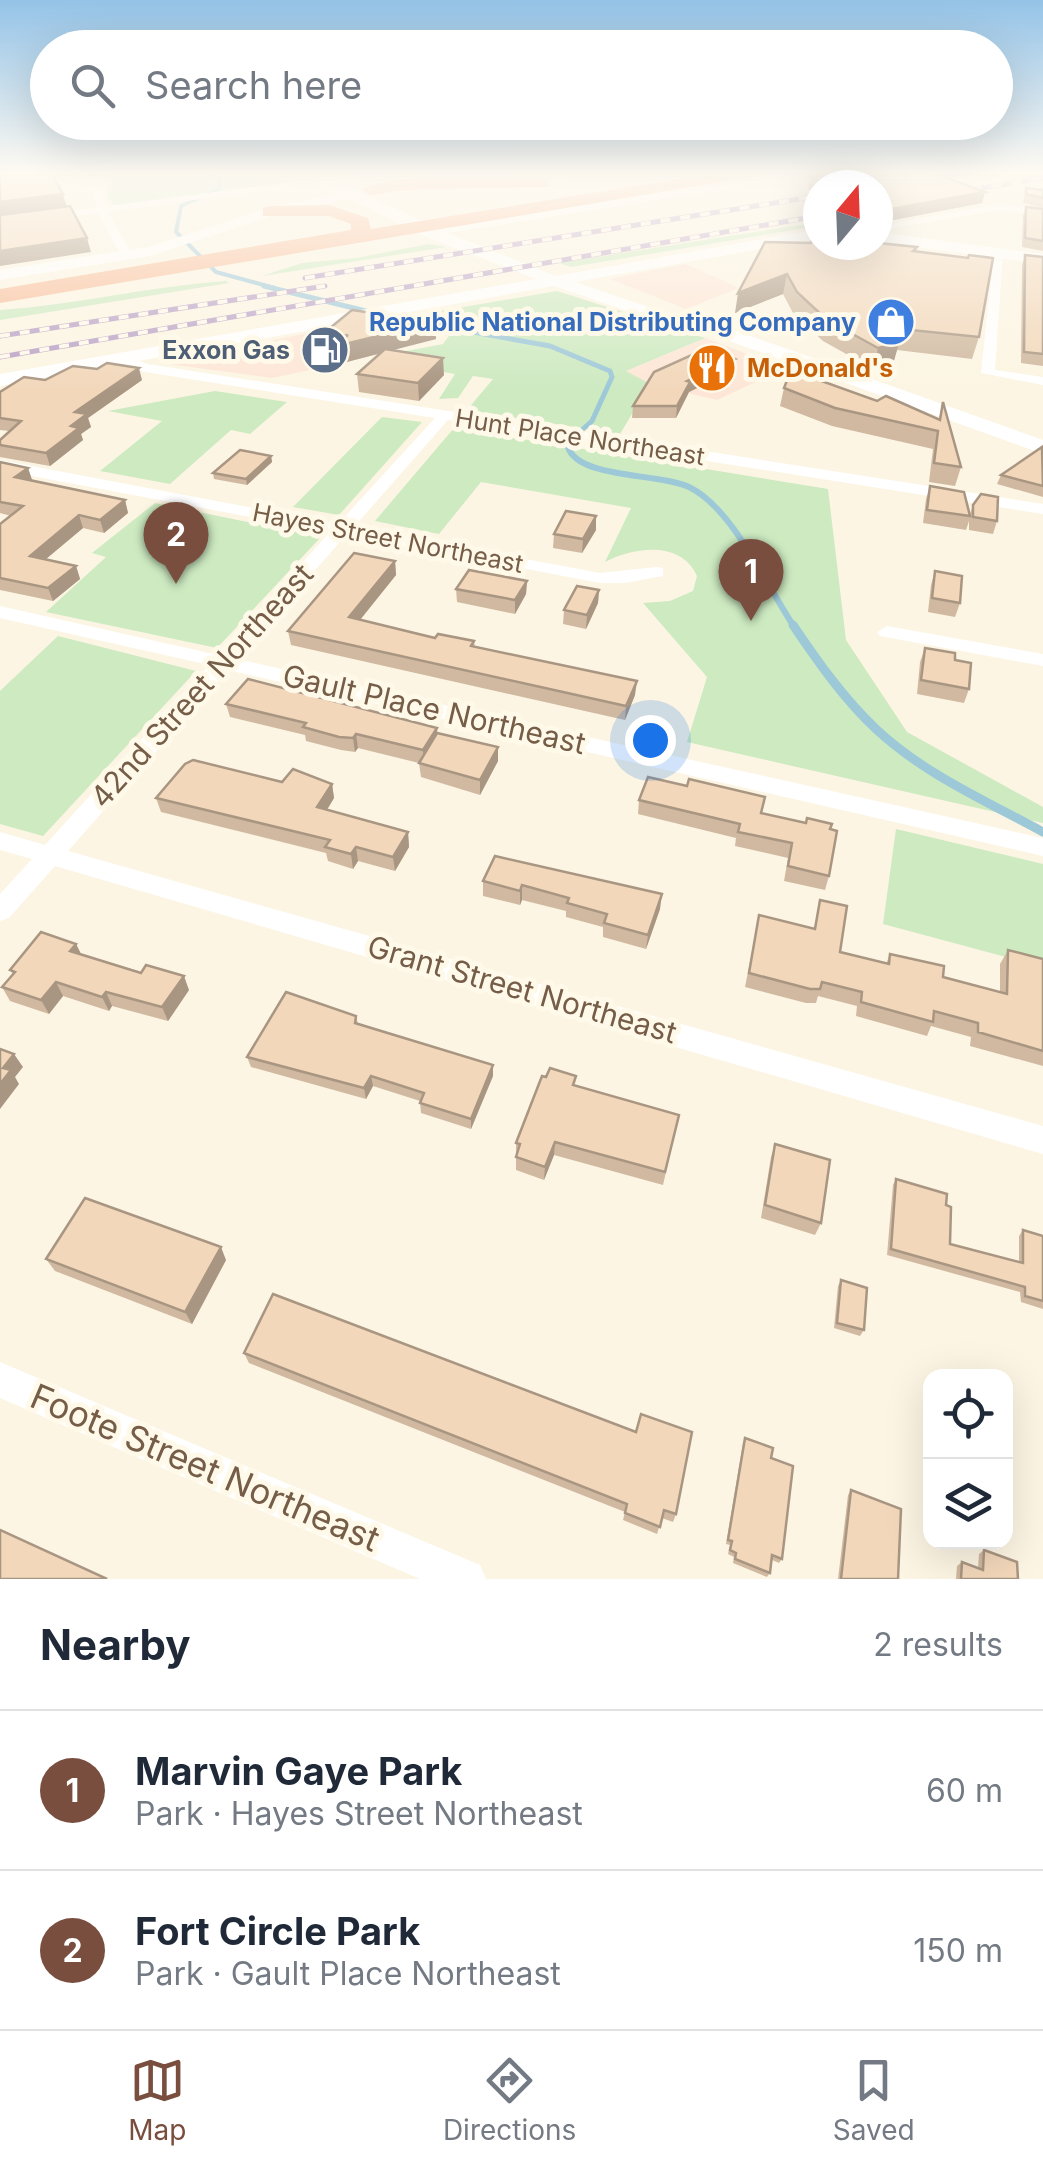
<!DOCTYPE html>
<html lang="en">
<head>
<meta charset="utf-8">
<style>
	:root { --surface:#fff; --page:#f6f6f7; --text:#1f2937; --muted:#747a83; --line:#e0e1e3; --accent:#794e3e }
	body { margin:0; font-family:Inter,sans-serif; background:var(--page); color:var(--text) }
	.controls { position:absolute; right:30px; bottom:30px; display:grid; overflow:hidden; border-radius:20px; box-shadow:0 10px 40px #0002 }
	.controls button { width:90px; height:90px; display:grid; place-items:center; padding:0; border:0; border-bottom:2px solid var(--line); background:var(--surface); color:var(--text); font:50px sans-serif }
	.compass { position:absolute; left:803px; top:170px; width:90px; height:90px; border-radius:50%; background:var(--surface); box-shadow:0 10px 40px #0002; rotate:19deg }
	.you { position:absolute; left:650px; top:740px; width:35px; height:35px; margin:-25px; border:8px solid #fff; border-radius:50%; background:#1a73e8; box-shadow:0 0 0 15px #1a73e833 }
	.badge { display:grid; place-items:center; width:65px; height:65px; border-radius:50%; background:var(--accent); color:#fff; font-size:32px; font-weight:700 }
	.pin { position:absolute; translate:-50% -82px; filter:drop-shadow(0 2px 5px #0008) }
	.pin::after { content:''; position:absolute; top:52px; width:35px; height:30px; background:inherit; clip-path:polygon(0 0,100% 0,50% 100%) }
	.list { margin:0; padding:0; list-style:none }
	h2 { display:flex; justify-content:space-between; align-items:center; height:130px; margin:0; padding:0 40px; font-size:42px }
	h2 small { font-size:32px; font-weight:400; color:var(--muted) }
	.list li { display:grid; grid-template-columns:65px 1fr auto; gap:30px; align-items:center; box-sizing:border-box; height:160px; padding:0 40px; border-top:2px solid var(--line) }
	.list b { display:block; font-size:38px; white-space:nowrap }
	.list p { margin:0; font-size:32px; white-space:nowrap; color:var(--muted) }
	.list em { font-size:32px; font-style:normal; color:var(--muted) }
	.icon { flex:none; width:55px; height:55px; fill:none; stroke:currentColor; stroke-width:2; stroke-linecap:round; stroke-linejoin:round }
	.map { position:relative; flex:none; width:1043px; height:1579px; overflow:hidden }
	.search { position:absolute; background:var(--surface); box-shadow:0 10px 40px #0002; left:30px; right:30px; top:30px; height:110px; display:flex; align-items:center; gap:25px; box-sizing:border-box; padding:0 35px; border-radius:55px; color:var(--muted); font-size:38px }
	.sheet { height:450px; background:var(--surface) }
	nav { display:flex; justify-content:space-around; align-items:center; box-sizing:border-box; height:140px; border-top:2px solid var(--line); background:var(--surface); font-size:28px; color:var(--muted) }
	nav a { display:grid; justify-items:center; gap:5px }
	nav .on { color:var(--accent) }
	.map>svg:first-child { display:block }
	.commercial { fill:#fde6d6 }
	.green { fill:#cdeac1 }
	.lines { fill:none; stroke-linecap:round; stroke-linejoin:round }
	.stream-far3 { stroke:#9dc8d8; stroke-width:4 }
	.stream-far2 { stroke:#9dc8d8; stroke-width:5 }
	.stream-far1 { stroke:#9dc8d8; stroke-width:6 }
	.stream { stroke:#9dc8d8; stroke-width:9 }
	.street { fill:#fff; fill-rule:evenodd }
	.secondary { fill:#fff; fill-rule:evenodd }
	.highway { fill:#f8bc98; fill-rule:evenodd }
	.rail-casing { stroke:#b9a1c6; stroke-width:5 }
	.rail { stroke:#fff9e9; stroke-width:4; stroke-dasharray:10; stroke-linecap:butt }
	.wall { fill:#d0b9a0 }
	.shaded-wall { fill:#a99682 }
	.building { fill:#f2d7ba; stroke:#a99682; stroke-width:2.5 }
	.labels { text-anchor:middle; stroke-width:10; stroke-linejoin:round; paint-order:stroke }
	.far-shop-label { font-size:25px; font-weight:bold; fill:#366cbe; stroke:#fff9e9; text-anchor:end }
	.far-service-label { font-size:25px; font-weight:bold; fill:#4e5e75; stroke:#fff9e9; text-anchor:end }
	.far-food-label { font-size:25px; font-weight:bold; fill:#c56008; stroke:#fff9e9; text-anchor:start }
	.far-street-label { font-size:25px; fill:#755d48; stroke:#fff9e9 }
	.street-label { font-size:30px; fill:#755d48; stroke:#fff9e9 }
	.near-street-label { font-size:35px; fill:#755d48; stroke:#fff9e9 }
</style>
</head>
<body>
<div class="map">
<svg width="1043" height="1579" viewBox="0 0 1043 1579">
	<rect width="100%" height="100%" fill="#fcf5e3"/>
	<g class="commercial">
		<polygon points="685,264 739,288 686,309 610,279"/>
		<polygon points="308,333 327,339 352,361 272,378 161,363"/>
		<polygon points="705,338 785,368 717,400 650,384 624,372"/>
	</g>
	<g class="green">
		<polygon points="115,171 299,171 294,182 114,206 107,194"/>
		<polygon points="812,223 818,226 571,267 559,263"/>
		<polygon points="429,244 446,247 262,276 302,263 356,258"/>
		<path d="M 226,281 L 229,283 L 0,320 L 0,310 C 76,305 150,286 226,281 Z"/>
		<polygon points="557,291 705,338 626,371 650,384 620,434 467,410 493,379 473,376 458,398 439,399 455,374 419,368 396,353 443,344 449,336 382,321"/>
		<polygon points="215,391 287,402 250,434 231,430 170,484 100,471 162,421 108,411"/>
		<polygon points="382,417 422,422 339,515 293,507"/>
		<path d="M 454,428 L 828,489 L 846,640 L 907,732 L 1043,807 L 1043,823 L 687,742 L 707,677 L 643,603 L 670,601 L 693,591 L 697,576 C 681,540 634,547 605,562 L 631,508 L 481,482 L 439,534 L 375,521 Z"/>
		<polygon points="155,503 321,537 217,648 46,612 106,557 92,553"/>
		<polygon points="58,636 196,671 43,836 0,824 0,691"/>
		<polygon points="896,829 1043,864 1043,967 883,924"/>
	</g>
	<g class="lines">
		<polyline class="stream-far3" points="199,171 220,180 220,188 181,206 176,232 216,272 275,288"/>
		<g class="stream-far2">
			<polyline points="264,286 374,313"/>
			<polyline points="428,324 550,346 610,371 612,377 592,421 574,437"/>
		</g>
		<path class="stream-far1" d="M 575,435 L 568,447 C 578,479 660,473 689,487 C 733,508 767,587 795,628"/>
		<path class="stream" d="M 793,625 C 818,662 844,699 876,729 C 924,774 986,801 1043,832"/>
		<g class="street">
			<polygon points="102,171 111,171 104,192 106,206 325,178 330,181 108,212 133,256 128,259 116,247 98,213 0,226 0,220 96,208 94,192"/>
			<polygon points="999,204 1043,209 1043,215 999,210 895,228 878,240 878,233 888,224"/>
			<polygon points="994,251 1003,253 995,370 1043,377 1043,385 981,373"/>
			<polygon points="119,354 148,364 1043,504 1043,514 448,420 354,527 600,573 657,567 663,568 663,576 625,583 600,583 346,535 237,659 1043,838 1043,856 228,670 68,851 1043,1126 1043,1154 55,866 9,918 0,921 0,894 32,859 0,850 0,832 45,845 209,665 0,618 0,606 218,655 330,532 0,470 0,460 338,524 435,418 145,372 114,361 112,358"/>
			<polygon points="887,626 1043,654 1043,666 880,636 877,632"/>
			<polygon points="0,1362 480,1565 486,1579 420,1579 0,1398"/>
		</g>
		<g class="secondary">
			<polygon points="382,171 417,171 341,184 433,226 791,171 819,171 813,175 448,233 556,276 818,229 818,239 575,282 672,315 731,329 1043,440 1043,454 721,338 659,322 554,286 0,386 0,374 536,279 421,235 349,198 274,215 150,256 0,280 0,270 148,247 265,209 338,193 320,184 320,178"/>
			<polygon points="419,171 644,171 637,175 553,182 426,175"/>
			<polygon points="878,232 1043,254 1043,264 878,242"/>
		</g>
		<g class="highway">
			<polygon points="728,171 766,171 757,176 0,303 0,289 351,230 351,224 329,216 263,216 263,208 270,206 329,205 368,218 371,229"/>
			<path d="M 543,178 L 549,179 L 549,187 L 406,190 L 370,195 L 361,190 C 384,172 508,178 543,178 Z"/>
		</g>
		<g class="rail-casing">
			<g id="rail">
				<polyline points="878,186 975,171"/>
				<polyline points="952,193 1043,178"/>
				<polyline points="305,278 818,196"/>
				<polyline points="0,336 325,286"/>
				<polyline points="0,357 818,216"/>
			</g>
		</g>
		<use href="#rail" class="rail"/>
	</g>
	<g class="wall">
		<polygon points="841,171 929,171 985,192 982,203 883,222 878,220 878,185 818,185 818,193 808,189 810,177 840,173"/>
		<polygon points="1026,188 1043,190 1043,208 1023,203"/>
		<polygon points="1026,207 1043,209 1043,251 1022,247 1023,216"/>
		<polygon points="765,242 917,247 916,252 979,337 972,359 897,350 893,364 873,369 823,341 793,313 783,294 735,313"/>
		<polygon points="1025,255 1043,257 1043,366 1021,363 1022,265"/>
		<polygon points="435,322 436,339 392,350 444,375 419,401 359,392 357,374 381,353 335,365 334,355 316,358 314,341"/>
		<polygon points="734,370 689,392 676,418 632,418 633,406"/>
		<polygon points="45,380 142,380 88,418 91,427 81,434 83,440 50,466 0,457 0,440 9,431 0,430 0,392"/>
		<polygon points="784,388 877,401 939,419 943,402 961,467 955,486 929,482 933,449 832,426 780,406"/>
		<polygon points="1043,447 1043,497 997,484 1001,475"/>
		<polygon points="271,456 272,462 247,485 214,479 213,473"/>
		<polygon points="0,462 28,468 32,480 31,481 125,500 128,513 104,533 83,528 46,559 76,566 80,579 53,601 0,590 0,524 11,516 0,513"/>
		<polygon points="930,486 970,514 973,505 997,521 993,534 969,530 969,521 966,530 923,523 926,499"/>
		<polygon points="596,516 596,530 582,553 553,548 554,534"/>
		<polygon points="395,561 396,575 360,620 435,638 474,641 475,647 635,695 625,720 291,645 288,631"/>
		<polygon points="935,571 960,603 955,617 928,612 931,585"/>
		<polygon points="527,581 526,594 515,614 457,602 456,589"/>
		<polygon points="599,590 598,603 586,629 563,624 564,610"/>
		<polygon points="925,648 955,660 969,689 964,703 917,694 920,662"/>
		<polygon points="226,704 437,728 437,734 498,761 480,795 421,777 419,763 358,748 355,752 341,750 306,741 305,735 230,717"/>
		<polygon points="282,782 332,784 334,798 327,810 408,832 409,847 395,871 358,861 353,869 328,861 326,853 161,812 156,798"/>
		<polygon points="639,800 762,813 829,876 825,890 784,881 788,858 735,846 736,838 638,814"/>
		<polygon points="495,856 660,909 646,949 603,937 603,927 566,917 566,911 522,900 520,905 483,896 483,881"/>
		<polygon points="820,900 840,952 886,964 890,954 943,977 1000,992 1000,964 1008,950 1043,959 1043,1066 970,1046 971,1037 931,1026 927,1036 856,1016 857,1006 818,996 816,1003 806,1003 745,987 759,915 814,928"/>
		<polygon points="76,944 81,954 189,990 168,1021 112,1006 109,1011 63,996 49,1014 10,1001 2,987 13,974 10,970"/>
		<polygon points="356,1016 358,1024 493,1065 493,1076 471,1129 421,1113 420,1101 373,1086 366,1099 251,1067 247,1057"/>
		<polygon points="576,1086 679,1115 663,1185 554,1155 544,1180 516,1170 516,1143"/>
		<polygon points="775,1144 821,1223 815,1235 761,1218 771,1157"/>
		<polygon points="896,1179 946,1205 950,1244 1019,1262 1019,1236 1023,1230 1043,1236 1043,1309 1021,1302 1020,1292 887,1255 893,1185"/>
		<polygon points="46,1259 226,1260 192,1324 55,1271"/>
		<polygon points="841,1280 864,1330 860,1336 834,1328 838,1286"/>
		<polygon points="244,1353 676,1514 673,1522 662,1518 657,1534 623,1520 625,1512 249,1363"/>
		<polygon points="745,1438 771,1458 782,1559 779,1563 772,1560 770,1573 767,1577 733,1563 734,1557 728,1554 730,1545 726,1544 743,1443"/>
		<polygon points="851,1490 898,1579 838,1579 848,1495"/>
		<polygon points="984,1550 1018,1579 956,1579 957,1566 962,1562 978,1568 979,1554"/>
	</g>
	<g class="shaded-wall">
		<polygon points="985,192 982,203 883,222 886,210"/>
		<polygon points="63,194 67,208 0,216 0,202"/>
		<polygon points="87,238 91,252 0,266 0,251"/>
		<polygon points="787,274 783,294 735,313 738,293"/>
		<polygon points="435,322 436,339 335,365 334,355 316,358 314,341"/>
		<polygon points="899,343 893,364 873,369 878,348"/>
		<polygon points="443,358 444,375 419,401 418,383"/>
		<polygon points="735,359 734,370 689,392 676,418 677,406 687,381"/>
		<polygon points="139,368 142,380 88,418 91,427 81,434 83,440 50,466 46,453 71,426 75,412"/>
		<polygon points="271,456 272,462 247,485 246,479"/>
		<polygon points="28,468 32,480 19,490 15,477"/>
		<polygon points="125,500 128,513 104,533 100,520"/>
		<polygon points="79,515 83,528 34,569 30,556"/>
		<polygon points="596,516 596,530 582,553 583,539"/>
		<polygon points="395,561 396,575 351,631 349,617"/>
		<polygon points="76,566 80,579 53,601 48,588"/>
		<polygon points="527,581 526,594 515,614 515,600"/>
		<polygon points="599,590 598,603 586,629 587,615"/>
		<polygon points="637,681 635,695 625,720 626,706"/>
		<polygon points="437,728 438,742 424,764 423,750"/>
		<polygon points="356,734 358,748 355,752 353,738"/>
		<polygon points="498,747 498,761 480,795 480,780"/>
		<polygon points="332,784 334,798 320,821 317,807"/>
		<polygon points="408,832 409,847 395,871 393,857"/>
		<polygon points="356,847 358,861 353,869 351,854"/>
		<polygon points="522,885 522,900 520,905 520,891"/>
		<polygon points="662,894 660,909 646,949 648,935"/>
		<polygon points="76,944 83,958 70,951"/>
		<polygon points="184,976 189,990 168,1021 162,1007"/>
		<polygon points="56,982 63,996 49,1014 41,1000"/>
		<polygon points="106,992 112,1006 109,1011 102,997"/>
		<polygon points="14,1054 23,1067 15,1077 19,1084 0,1109 0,1084 3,1068"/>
		<polygon points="493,1065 493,1076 471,1129 471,1119"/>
		<polygon points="371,1076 373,1086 366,1099 364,1088"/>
		<polygon points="555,1142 554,1155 544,1180 545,1167"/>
		<polygon points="221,1247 226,1260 192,1324 185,1312"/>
	</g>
	<g class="building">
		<polygon points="0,171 50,171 63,194 0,202"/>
		<polygon points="855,171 929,171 985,192 886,210 878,207 878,185 828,185 810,177"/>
		<polygon points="1026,188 1043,190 1043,198 1026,194"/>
		<polygon points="70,206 87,238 0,251 0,215"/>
		<polygon points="1026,207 1043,209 1043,241 1025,238"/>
		<polygon points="814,236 818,237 818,245 878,245 878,243 917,247 913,251 968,258 969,255 993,258 979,337 902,329 899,343 878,348 827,320 797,292 787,274 738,293 765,242 811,243"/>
		<polygon points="1025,255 1043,257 1043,354 1024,352"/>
		<polygon points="352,310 435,322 333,347 348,335 314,341"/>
		<polygon points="707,348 735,359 687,381 690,382 677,406 633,406 654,372"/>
		<polygon points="385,349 443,358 418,383 357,374"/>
		<polygon points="107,363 139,368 75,412 87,414 71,426 79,428 46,453 0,445 0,440 21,421 0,418 0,392 24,377 45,380 73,366 97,369"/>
		<polygon points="791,370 877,401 886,396 940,420 943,402 961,467 934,463 938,431 835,408 784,388"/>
		<polygon points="1042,447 1043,486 1001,475"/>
		<polygon points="240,450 271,456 246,479 213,473"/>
		<polygon points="0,462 28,468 15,477 125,500 100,520 79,515 30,556 76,566 48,588 0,578 0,524 23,506 0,502"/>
		<polygon points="930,486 964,492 970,516 927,510"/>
		<polygon points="981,494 998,497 997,521 973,517 973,505"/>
		<polygon points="566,511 596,516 583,539 554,534"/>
		<polygon points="354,553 395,561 349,617 435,638 438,634 474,641 471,646 637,681 626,706 288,631"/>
		<polygon points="469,570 527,581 515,600 456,589"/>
		<polygon points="935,571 962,576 960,603 932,598"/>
		<polygon points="577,586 599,590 587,615 564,610"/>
		<polygon points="925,648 955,653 955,660 971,663 969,689 921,680"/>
		<polygon points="248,679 437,728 423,750 356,734 353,738 339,737 303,727 306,723 226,704"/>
		<polygon points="437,733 498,747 480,780 419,763"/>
		<polygon points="193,760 282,782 293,769 332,784 317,807 408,832 393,857 356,847 351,854 325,847 330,840 156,798 185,764"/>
		<polygon points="648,777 687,786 689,779 765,797 761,813 806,823 807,818 832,824 830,829 837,831 829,876 788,866 792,843 738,832 740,824 639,800"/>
		<polygon points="495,856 662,894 648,935 604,923 607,914 567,903 569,898 522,885 520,891 483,881"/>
		<polygon points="820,900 847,906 840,952 889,964 890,954 944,966 943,977 1007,994 1008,950 1043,959 1043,1051 978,1032 978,1023 934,1011 933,1022 861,1002 862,992 822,982 820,989 810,989 749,973 759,915 815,929"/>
		<polygon points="41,932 76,944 70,951 141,973 146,965 184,976 162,1007 106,992 102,997 56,982 41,1000 2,987 15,972 10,970"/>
		<polygon points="286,992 356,1016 355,1023 493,1065 471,1119 420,1103 424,1093 371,1076 364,1088 247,1057"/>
		<polygon points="0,1049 14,1054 3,1068 11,1070 0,1084"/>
		<polygon points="550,1068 576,1076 573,1085 679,1115 665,1172 555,1142 545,1167 516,1157 520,1144 516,1143 542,1076 546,1077"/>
		<polygon points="775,1144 830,1160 821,1223 765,1205"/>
		<polygon points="896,1179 947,1194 946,1205 951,1207 950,1244 1023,1263 1023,1230 1043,1236 1043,1301 1025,1296 1025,1287 891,1249"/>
		<polygon points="85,1198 221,1247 185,1312 46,1259"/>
		<polygon points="841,1280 867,1288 864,1330 837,1323"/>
		<polygon points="273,1294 636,1432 641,1414 692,1432 676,1514 664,1510 660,1527 625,1513 627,1504 244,1353"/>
		<polygon points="745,1438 773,1448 771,1458 793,1466 782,1559 772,1555 770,1573 735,1559 736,1553 730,1550 732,1541 728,1540"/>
		<polygon points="851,1490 901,1509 898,1579 841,1579"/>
		<polygon points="0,1530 107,1579 0,1579"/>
		<polygon points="984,1550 1017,1562 1018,1579 961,1579 962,1562 983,1570"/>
	</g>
	<linearGradient id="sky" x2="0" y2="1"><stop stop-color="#94c3e7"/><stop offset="0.44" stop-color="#fefaf2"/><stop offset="1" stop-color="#fefaf2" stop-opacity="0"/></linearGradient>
	<rect width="1043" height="392" fill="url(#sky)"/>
	<defs>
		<g id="shop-disc" transform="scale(2.5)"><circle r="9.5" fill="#3f7fe0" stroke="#fff9e9"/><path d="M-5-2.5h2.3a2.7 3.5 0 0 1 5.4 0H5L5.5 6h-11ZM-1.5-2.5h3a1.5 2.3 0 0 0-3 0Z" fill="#fff"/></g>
		<g id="fuel-disc" transform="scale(2.5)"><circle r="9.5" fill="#5c6f8a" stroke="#fff9e9"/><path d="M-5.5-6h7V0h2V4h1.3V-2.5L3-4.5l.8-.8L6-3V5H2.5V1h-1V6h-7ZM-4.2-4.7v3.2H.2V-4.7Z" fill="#fff"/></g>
		<g id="restaurant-disc" transform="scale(2.5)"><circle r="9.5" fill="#e8710a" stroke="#fff9e9"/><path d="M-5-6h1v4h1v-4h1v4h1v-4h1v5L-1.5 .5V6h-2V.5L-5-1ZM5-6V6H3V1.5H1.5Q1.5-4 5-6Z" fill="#fff"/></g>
	</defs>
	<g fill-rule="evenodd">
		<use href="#shop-disc" x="891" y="322"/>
		<use href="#fuel-disc" x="325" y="350"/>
		<use href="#restaurant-disc" x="712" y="368"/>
	</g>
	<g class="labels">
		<g class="far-shop-label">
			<text x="856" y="331">Republic National Distributing Company</text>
		</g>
		<g class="far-service-label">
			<text x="290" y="359">Exxon Gas</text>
		</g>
		<g class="far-food-label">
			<text x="747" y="377">McDonald's</text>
		</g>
		<g class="far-street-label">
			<text transform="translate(580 437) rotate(9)" y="9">Hunt Place Northeast</text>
			<text transform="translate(388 538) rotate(11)" y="9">Hayes Street Northeast</text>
		</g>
		<g class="street-label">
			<text transform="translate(202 686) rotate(-48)" y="10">42nd Street Northeast</text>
			<text transform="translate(434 710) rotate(13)" y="10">Gault Place Northeast</text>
			<text transform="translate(522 990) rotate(16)" y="10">Grant Street Northeast</text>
		</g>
		<g class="near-street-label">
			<text transform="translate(205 1468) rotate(23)" y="12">Foote Street Northeast</text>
		</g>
	</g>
</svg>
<div class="controls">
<button><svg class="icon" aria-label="locate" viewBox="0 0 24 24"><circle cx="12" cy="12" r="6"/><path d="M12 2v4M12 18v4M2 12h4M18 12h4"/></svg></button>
<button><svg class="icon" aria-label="layers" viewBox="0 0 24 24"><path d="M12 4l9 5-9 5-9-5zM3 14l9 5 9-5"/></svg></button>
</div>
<svg class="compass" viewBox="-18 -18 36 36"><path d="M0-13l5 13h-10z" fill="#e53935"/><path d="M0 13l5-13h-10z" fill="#747a83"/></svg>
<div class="you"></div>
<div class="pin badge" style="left:751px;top:621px">1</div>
<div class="pin badge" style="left:176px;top:584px">2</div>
<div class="search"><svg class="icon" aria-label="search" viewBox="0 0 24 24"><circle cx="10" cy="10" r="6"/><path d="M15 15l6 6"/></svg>Search here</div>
</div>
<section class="sheet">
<h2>Nearby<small>2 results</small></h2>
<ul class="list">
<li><span class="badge">1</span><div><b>Marvin Gaye Park</b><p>Park · Hayes Street Northeast</p></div><em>60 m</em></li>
<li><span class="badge">2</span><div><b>Fort Circle Park</b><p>Park · Gault Place Northeast</p></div><em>150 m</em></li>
</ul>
</section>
<nav>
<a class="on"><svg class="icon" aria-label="map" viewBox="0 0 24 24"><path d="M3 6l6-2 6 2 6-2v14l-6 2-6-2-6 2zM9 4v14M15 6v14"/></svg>Map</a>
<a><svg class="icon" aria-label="directions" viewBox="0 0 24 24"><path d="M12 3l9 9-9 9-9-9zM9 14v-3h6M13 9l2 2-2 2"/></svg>Directions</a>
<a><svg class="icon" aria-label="saved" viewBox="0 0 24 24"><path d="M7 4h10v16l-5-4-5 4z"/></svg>Saved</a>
</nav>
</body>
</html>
